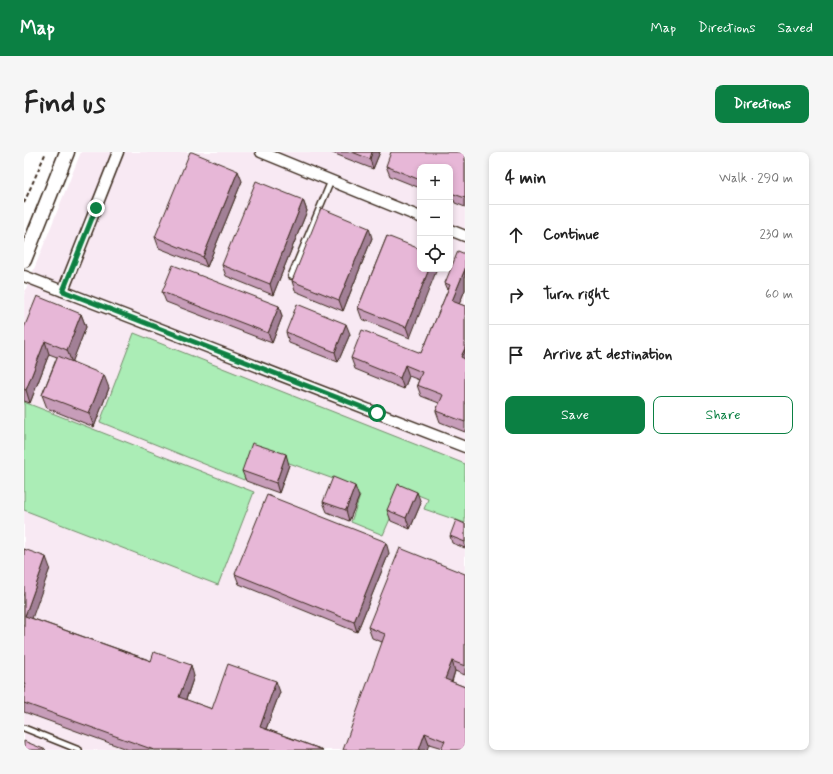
<!DOCTYPE html>
<html lang="en">
<head>
<meta charset="utf-8">
<style>
	:root { --surface:#fff; --page:#f6f6f6; --text:#222; --muted:#767676; --line:#e0e0e0; --accent:#0b8043 }
	body { margin:0; font-family:Mynerve,sans-serif; background:var(--page); color:var(--text) }
	.controls { position:absolute; right:12px; top:12px; display:grid; overflow:hidden; border-radius:8px; box-shadow:0 2px 6px #0003 }
	.controls button { width:36px; height:36px; display:grid; place-items:center; padding:0; border:0; border-bottom:1px solid var(--line); background:var(--surface); color:var(--text); font:20px sans-serif }
	.stop { position:absolute; width:12px; height:12px; margin:-9px; border:3px solid #0b8043; border-radius:50%; background:#fff }
	.stop.end { background:#0b8043; border-color:#fff; box-shadow:0 1px 4px #0008 }
	.list { margin:0; padding:0; list-style:none }
	h2 { display:flex; justify-content:space-between; align-items:center; height:52px; margin:0; padding:0 16px; font-size:17px }
	h2 small { font-size:13px; font-weight:400; color:var(--muted) }
	.list li { display:grid; grid-template-columns:26px 1fr auto; gap:12px; align-items:center; box-sizing:border-box; height:60px; padding:0 16px; border-top:1px solid var(--line) }
	.list b { display:block; font-size:15px; white-space:nowrap }
	.list em { font-size:13px; font-style:normal; color:var(--muted) }
	.actions { display:flex; gap:8px; padding:12px 16px }
	.actions a { flex:1; padding:9px 0; border:1px solid var(--accent); border-radius:8px; text-align:center; font-size:14px; color:var(--accent) }
	.actions .main { background:var(--accent); color:#fff }
	.icon { flex:none; width:22px; height:22px; fill:none; stroke:currentColor; stroke-width:2; stroke-linecap:round; stroke-linejoin:round }
	.map { position:relative; flex:none; width:441px; height:598px; overflow:hidden; border-radius:8px }
	header { display:flex; align-items:center; gap:24px; box-sizing:border-box; height:56px; padding:0 20px; background:var(--accent); color:#fff }
	header strong { font-size:19px }
	nav { display:flex; gap:22px; margin-inline-start:auto; font-size:14px }
	.intro { display:flex; align-items:center; justify-content:space-between; box-sizing:border-box; height:96px; padding:0 24px }
	h1 { margin:0; font-size:28px }
	.button { padding:10px 18px; border-radius:8px; background:var(--accent); color:#fff; font-size:14px; font-weight:700 }
	main { display:flex; gap:24px; padding:0 24px }
	aside { flex:1; background:var(--surface); border-radius:8px; box-shadow:0 2px 6px #0003 }
	.map>svg:first-child { display:block }
	.built { fill:#f8e9f3; fill-rule:evenodd }
	.green { fill:#abedb6; stroke:#738c6a }
	.lines { fill:none; stroke-linecap:round; stroke-linejoin:round }
	.lane-casing { stroke:#3b2a1e; stroke-width:8 }
	.street-casing { stroke:#3b2a1e; stroke-width:13 }
	.secondary-casing { stroke:#3b2a1e; stroke-width:17 }
	.path { stroke:#3b2a1e; stroke-width:2; stroke-dasharray:4 3; stroke-linecap:butt }
	.lane { stroke:#fff; stroke-width:5 }
	.street { stroke:#fff; stroke-width:10 }
	.secondary { stroke:#fff; stroke-width:14 }
	.wall { fill:#c79db9; stroke:#3b2a1e }
	.shaded-wall { fill:#a28096; stroke:#3b2a1e }
	.building { fill:#e7b7d7; stroke:#3b2a1e }
	.route { stroke:#0b8043; stroke-width:5 }
</style>
</head>
<body>
<header>
<strong>Map</strong>
<nav><a>Map</a><a>Directions</a><a>Saved</a></nav>
</header>
<div class="intro"><h1>Find us</h1><a class="button">Directions</a></div>
<main>
<div class="map">
<svg width="441" height="598" viewBox="0 0 441 598">
	<rect width="100%" height="100%" fill="#fff"/>
	<filter id="ink" filterUnits="userSpaceOnUse"><feTurbulence type="fractalNoise" baseFrequency=".025" numOctaves="2"/><feDisplacementMap in="SourceGraphic" scale="8" xChannelSelector="R" yChannelSelector="G"/><feConvolveMatrix kernelMatrix="1 2 1 2 8 2 1 2 1" color-interpolation-filters="sRGB"/></filter>
	<g filter="url(#ink)">
		<path class="built" d="M 57,0 L 441,0 L 441,598 L 0,598 L 0,142 ZM 396,15 L 426,15 L 426,117 L 396,117 Z"/>
		<g class="green">
			<polygon points="110,181 441,312 441,371 400,357 404,347 379,337 359,383 327,370 336,344 314,335 315,329 232,299 220,328 76,270"/>
			<polygon points="0,250 230,340 194,433 0,358"/>
		</g>
		<g class="lines">
			<g class="lane-casing">
				<g id="lane">
					<polyline points="267,124 307,29"/>
					<polyline points="0,576 55,598"/>
				</g>
			</g>
			<g class="street-casing">
				<g id="street">
					<polyline points="237,0 396,65"/>
					<polyline points="426,78 441,84"/>
					<polyline points="0,124 441,295"/>
					<polyline points="39,139 94,0"/>
				</g>
			</g>
			<g class="secondary-casing">
				<polyline id="secondary" points="0,108 43,0"/>
			</g>
			<polyline class="path" points="0,51 22,0"/>
			<use href="#lane" class="lane"/>
			<use href="#street" class="street"/>
			<use href="#secondary" class="secondary"/>
		</g>
		<g class="wall">
			<polygon points="306,0 356,0 349,17"/>
			<polygon points="441,0 441,55 431,51 430,48 426,47 426,15 396,15 396,36 366,24 362,14"/>
			<polygon points="218,29 183,115 135,96 131,85"/>
			<polygon points="279,48 283,59 249,143 202,124 198,113"/>
			<polygon points="363,84 386,186 338,167 334,156"/>
			<polygon points="348,86 319,159 271,139 268,129"/>
			<polygon points="441,102 441,138 435,152 441,154 441,280 416,270 412,259 415,251 397,244 393,233 395,228 385,224 380,237 331,217 327,206 397,201 402,191 424,138 421,131"/>
			<polygon points="138,140 255,154 258,165 248,191 142,150"/>
			<polygon points="57,162 62,175 48,210 85,236 70,275 23,256 18,243 33,205 25,202 6,251 0,249 0,176"/>
			<polygon points="262,180 326,182 314,210 265,191"/>
			<polygon points="265,313 255,341 222,329 218,319"/>
			<polygon points="335,345 325,369 303,360 299,350"/>
			<polygon points="397,351 386,377 367,369 363,358"/>
			<polygon points="441,372 441,396 428,391 426,384"/>
			<polygon points="0,397 26,416 7,466 170,524 162,548 188,557 256,540 242,577 299,598 105,598 0,560"/>
			<polygon points="365,401 333,480 215,432 211,422"/>
			<polygon points="441,422 441,523 431,519 428,530 441,535 418,596 405,592 358,490 348,486 344,475"/>
		</g>
		<g class="shaded-wall">
			<polygon points="348,0 356,0 349,17 346,7"/>
			<polygon points="214,19 218,29 183,115 179,105"/>
			<polygon points="279,48 283,59 249,143 246,132"/>
			<polygon points="345,76 348,86 319,159 315,148"/>
			<polygon points="405,117 413,117 386,186 382,175"/>
			<polygon points="441,117 441,138 432,160 428,149"/>
			<polygon points="255,154 258,165 248,191 244,181"/>
			<polygon points="57,162 62,175 48,211 43,198"/>
			<polygon points="322,172 326,182 314,210 311,200"/>
			<polygon points="21,189 25,202 6,251 2,238"/>
			<polygon points="441,196 441,215 437,205"/>
			<polygon points="381,213 385,224 380,237 376,226"/>
			<polygon points="80,223 85,236 70,275 65,261"/>
			<polygon points="262,302 265,313 255,341 252,331"/>
			<polygon points="331,334 335,345 325,369 322,358"/>
			<polygon points="393,340 397,351 386,377 382,366"/>
			<polygon points="362,390 365,401 333,480 330,470"/>
			<polygon points="22,405 26,416 5,475 1,464"/>
			<polygon points="428,509 431,519 425,538 421,527"/>
			<polygon points="167,513 170,524 159,556 155,545"/>
			<polygon points="252,529 256,540 239,585 236,575"/>
			<polygon points="401,581 405,592 403,598 395,598"/>
		</g>
		<g class="building">
			<polygon points="166,0 168,0 214,19 179,105 131,85"/>
			<polygon points="328,0 348,0 346,7"/>
			<polygon points="367,0 441,0 441,46 427,41 428,39 426,38 426,15 396,15 396,28 362,14"/>
			<polygon points="232,29 279,48 246,132 198,113"/>
			<polygon points="297,56 345,76 315,148 268,129"/>
			<polygon points="363,84 396,97 396,117 405,117 382,175 334,156"/>
			<polygon points="434,99 441,102 441,117 428,149 441,154 441,196 437,205 441,207 441,270 412,259 419,243 393,233 398,220 381,213 376,226 327,206 338,178 397,201 401,191 402,191 426,133 421,131"/>
			<polygon points="149,113 255,154 244,181 138,140"/>
			<polygon points="13,144 57,162 43,198 21,189 2,238 0,237 0,176"/>
			<polygon points="273,152 322,172 311,200 262,180"/>
			<polygon points="34,204 80,223 65,261 18,243"/>
			<polygon points="228,291 262,302 252,331 218,319"/>
			<polygon points="309,325 331,334 322,358 299,350"/>
			<polygon points="374,332 393,340 382,366 363,358"/>
			<polygon points="243,343 362,390 330,470 211,422"/>
			<polygon points="432,368 441,372 441,390 426,384"/>
			<polygon points="376,396 441,422 441,514 428,509 421,527 441,535 441,598 417,598 421,589 401,581 395,598 319,598 361,482 344,475"/>
			<polygon points="0,397 22,405 1,464 127,509 130,500 167,513 155,545 188,557 204,512 252,529 236,575 299,598 130,598 0,551 0,537 2,532 0,532"/>
			<polygon points="0,589 22,598 0,598"/>
		</g>
	</g>
	<g class="lines" filter="url(#ink)">
		<polyline class="route" points="72,56 39,139 353,261"/>
	</g>
</svg>
<div class="controls">
<button>+</button>
<button>−</button>
<button><svg class="icon" aria-label="locate" viewBox="0 0 24 24"><circle cx="12" cy="12" r="6"/><path d="M12 2v4M12 18v4M2 12h4M18 12h4"/></svg></button>
</div>
<div class="stop" style="left:353px;top:261px"></div>
<div class="stop end" style="left:72px;top:56px"></div>
</div>
<aside>
<h2>4 min<small>Walk · 290 m</small></h2>
<ul class="list">
<li><svg class="icon" aria-label="ahead" viewBox="0 0 24 24"><path d="M12 20V5M6 11l6-6 6 6"/></svg><div><b>Continue</b></div><em>230 m</em></li>
<li><svg class="icon" aria-label="right" viewBox="0 0 24 24"><path d="M7 20v-9h11M14 6l5 5-5 5"/></svg><div><b>Turn right</b></div><em>60 m</em></li>
<li><svg class="icon" aria-label="arrive" viewBox="0 0 24 24"><path d="M6 21V4h12l-3 4 3 4H6"/></svg><div><b>Arrive at destination</b></div></li>
</ul>
<div class="actions"><a class="main">Save</a><a>Share</a></div>
</aside>
</main>
</body>
</html>
